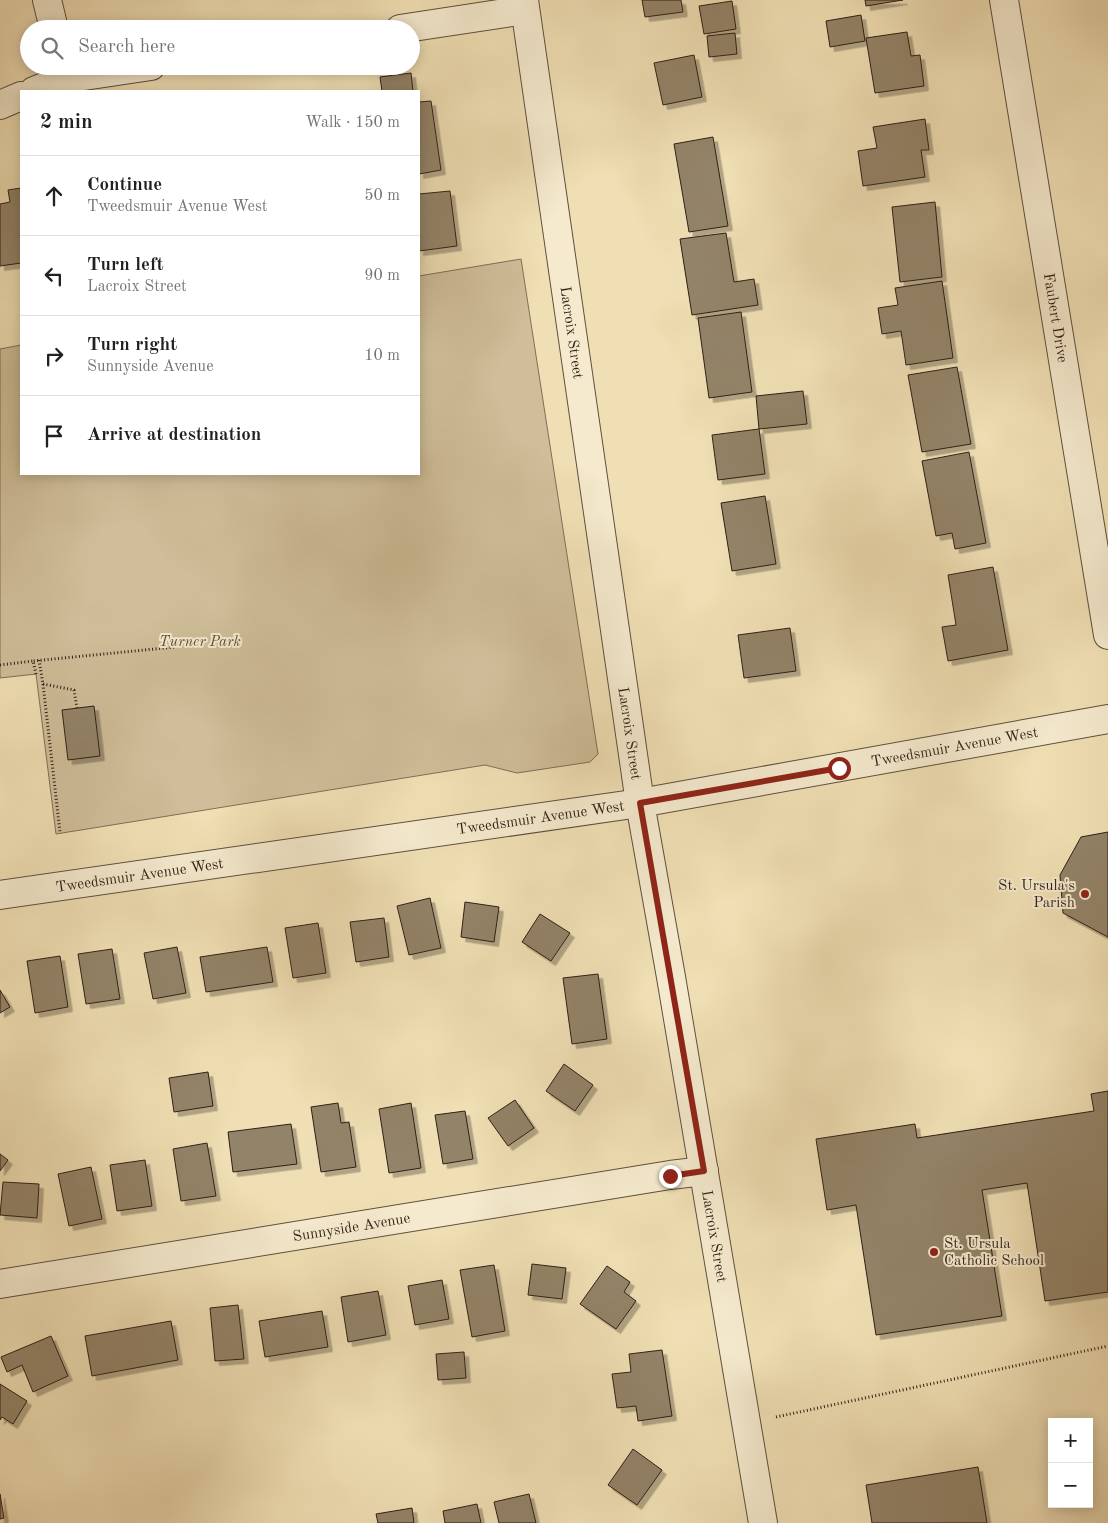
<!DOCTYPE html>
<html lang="en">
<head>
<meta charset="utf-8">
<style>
	:root { --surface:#fff; --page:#f2f2f2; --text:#202124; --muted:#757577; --line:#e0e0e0 }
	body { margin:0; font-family:"Old Standard TT",serif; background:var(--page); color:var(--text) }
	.controls { position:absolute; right:15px; bottom:15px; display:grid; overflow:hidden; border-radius:0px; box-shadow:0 2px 12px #0003 }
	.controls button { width:45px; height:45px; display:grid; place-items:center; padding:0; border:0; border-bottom:1px solid var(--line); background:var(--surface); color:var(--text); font:25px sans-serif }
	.stop { position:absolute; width:15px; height:15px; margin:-11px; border:4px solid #8f2418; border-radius:50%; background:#fff }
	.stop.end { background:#8f2418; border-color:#fff; box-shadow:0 1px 5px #0008 }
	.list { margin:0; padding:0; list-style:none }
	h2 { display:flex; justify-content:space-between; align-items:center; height:65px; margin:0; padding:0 20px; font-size:21px }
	h2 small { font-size:16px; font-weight:400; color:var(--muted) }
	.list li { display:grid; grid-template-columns:32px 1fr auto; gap:15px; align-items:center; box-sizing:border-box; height:80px; padding:0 20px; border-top:1px solid var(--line) }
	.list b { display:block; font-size:19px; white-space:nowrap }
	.list p { margin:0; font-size:16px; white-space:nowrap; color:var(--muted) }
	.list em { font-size:16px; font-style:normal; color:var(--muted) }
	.icon { flex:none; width:28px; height:28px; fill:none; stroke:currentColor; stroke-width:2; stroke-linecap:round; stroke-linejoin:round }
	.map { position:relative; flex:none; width:1108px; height:1523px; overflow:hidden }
	.search { position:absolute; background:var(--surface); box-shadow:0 2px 12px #0003; left:20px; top:20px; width:400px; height:55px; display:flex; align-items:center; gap:12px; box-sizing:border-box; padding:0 18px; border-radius:28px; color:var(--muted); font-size:19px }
	.panel { position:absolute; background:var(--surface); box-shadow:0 2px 12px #0003; left:20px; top:90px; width:400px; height:385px; border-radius:0px }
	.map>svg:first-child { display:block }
	.green { fill:#cfbe99; stroke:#7f6e58 }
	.building { fill:#938368; stroke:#2f1f16; filter:url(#shadow) }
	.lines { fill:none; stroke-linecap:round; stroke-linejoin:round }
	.minor-casing { stroke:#5f4f3e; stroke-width:30 }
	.tertiary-casing { stroke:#5f4f3e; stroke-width:30 }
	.path { stroke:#2f1f16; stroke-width:3; stroke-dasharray:1 2.5; stroke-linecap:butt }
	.minor { stroke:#f5eace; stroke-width:28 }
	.tertiary { stroke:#f5eace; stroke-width:28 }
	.route { stroke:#8f2418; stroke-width:6 }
	.poi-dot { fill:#8f2418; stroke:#f5eace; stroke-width:2 }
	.labels { text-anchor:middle; stroke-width:4; stroke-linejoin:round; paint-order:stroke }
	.street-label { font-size:15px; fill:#2f1f16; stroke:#f5eace }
	.park-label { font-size:15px; font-style:italic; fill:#5f4f3d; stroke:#f5eace }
	.poi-label { font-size:15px; fill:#2f1f16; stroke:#f5eace; text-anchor:end }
</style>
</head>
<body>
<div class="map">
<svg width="1108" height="1523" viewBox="0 0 1108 1523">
	<defs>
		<filter id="shadow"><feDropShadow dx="4.5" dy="4.5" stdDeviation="0" flood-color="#0004"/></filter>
	</defs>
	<rect width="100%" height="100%" fill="#f0dfb4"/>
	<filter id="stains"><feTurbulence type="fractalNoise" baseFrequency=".004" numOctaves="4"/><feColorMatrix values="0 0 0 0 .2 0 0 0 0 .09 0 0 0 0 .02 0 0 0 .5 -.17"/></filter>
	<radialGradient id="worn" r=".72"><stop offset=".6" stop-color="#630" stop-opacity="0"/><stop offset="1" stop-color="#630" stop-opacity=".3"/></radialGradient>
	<polygon class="green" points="521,259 598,754 590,762 517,773 485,765 56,834 36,674 0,678 0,349 21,345 21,474 419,474 419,276"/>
	<g class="building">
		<polygon points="642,0 681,0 683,12 645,17"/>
		<polygon points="865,0 903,0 866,6"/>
		<polygon points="732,1 736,29 704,34 699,6"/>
		<polygon points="861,15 865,41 830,47 826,21"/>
		<polygon points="907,32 911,56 920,55 924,86 875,93 866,38"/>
		<polygon points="735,33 737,54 709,57 707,36"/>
		<polygon points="694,55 702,97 663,105 654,63"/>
		<polygon points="411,73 413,91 382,91 380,77"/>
		<polygon points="431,101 441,170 419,174 419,102"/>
		<polygon points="925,119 929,150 921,150 925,177 863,186 858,151 877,148 873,127"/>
		<polygon points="713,137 728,226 689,232 674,144"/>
		<polygon points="21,188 21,263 0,266 0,204 10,202 8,190"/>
		<polygon points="450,191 457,246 419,251 419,194"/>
		<polygon points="935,202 942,277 900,282 892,207"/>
		<polygon points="726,233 734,282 754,279 758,305 692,315 680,239"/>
		<polygon points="942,281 953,358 906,365 901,331 882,334 878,308 898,305 895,288"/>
		<polygon points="741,312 752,392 709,398 698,318"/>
		<polygon points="957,367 971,444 922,452 908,375"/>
		<polygon points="803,391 807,424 759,429 756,396"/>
		<polygon points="759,429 765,474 718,480 712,435"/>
		<polygon points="969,452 986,543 955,549 952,533 936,536 922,461"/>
		<polygon points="765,496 776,564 732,571 721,503"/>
		<polygon points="993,567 1008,650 948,661 942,627 956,625 948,575"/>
		<polygon points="790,628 796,671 744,678 738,635"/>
		<polygon points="94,706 100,756 68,760 62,710"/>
		<polygon points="1108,832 1108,937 1063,913 1060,875 1081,837"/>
		<polygon points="430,898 441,948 409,955 397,906"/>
		<polygon points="465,902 499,907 494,942 461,937"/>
		<polygon points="540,914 570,933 551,961 522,942"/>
		<polygon points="384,918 389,957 356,962 350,922"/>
		<polygon points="318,923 326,973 293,978 285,928"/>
		<polygon points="177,947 186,993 153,999 144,953"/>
		<polygon points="267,947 273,982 206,992 200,957"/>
		<polygon points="112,949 120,999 86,1004 78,954"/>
		<polygon points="60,956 68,1007 35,1013 27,961"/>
		<polygon points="598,974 607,1039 572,1044 563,978"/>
		<polygon points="0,990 10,1007 0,1013"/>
		<polygon points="564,1064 593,1085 575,1111 546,1091"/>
		<polygon points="208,1072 213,1106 174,1112 169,1078"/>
		<polygon points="1108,1091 1108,1292 1045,1301 1027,1183 982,1190 1002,1316 876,1335 856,1205 827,1210 816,1139 915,1124 917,1138 1094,1111 1091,1094"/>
		<polygon points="515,1100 534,1128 508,1146 488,1118"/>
		<polygon points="338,1103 341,1123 349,1122 356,1167 321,1172 311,1107"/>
		<polygon points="411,1103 421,1168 389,1173 379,1109"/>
		<polygon points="465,1111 473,1159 443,1164 435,1115"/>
		<polygon points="291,1124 297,1164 233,1172 228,1132"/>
		<polygon points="207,1143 216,1196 181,1201 173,1149"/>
		<polygon points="0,1154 8,1160 0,1171"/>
		<polygon points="145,1160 152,1206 117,1211 110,1165"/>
		<polygon points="91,1167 102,1219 69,1226 58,1174"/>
		<polygon points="3,1182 39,1184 37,1218 0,1215"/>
		<polygon points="532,1264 566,1268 562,1299 528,1295"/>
		<polygon points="494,1265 505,1331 472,1337 460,1270"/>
		<polygon points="607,1266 630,1282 624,1292 636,1301 616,1329 580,1304"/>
		<polygon points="442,1280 449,1319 415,1325 408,1286"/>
		<polygon points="378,1291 386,1335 348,1342 341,1297"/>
		<polygon points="238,1305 244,1359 215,1361 210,1308"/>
		<polygon points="322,1311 328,1347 265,1357 259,1321"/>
		<polygon points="171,1321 178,1360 92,1376 85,1336"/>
		<polygon points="51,1336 68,1376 33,1392 22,1365 7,1372 1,1357"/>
		<polygon points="662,1350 672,1416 638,1421 636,1406 617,1408 612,1374 631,1372 629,1354"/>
		<polygon points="464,1352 466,1378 438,1380 436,1354"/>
		<polygon points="0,1384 27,1401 13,1424 2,1417 0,1420"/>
		<polygon points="633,1449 662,1470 637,1505 608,1485"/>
		<polygon points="978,1467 987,1523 872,1523 866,1485"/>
		<polygon points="0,1494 4,1518 0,1519"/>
		<polygon points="529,1494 536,1523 499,1523 494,1502"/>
		<polygon points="477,1504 481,1523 445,1523 443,1511"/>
		<polygon points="412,1508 414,1523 378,1523 376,1514"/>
	</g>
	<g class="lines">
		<g class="minor-casing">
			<g id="minor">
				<polyline points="47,0 54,29"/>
				<path id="s1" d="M 1004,0 L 1108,635"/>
				<polyline points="400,29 525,10"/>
				<polyline points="34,91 64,79 151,66"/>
				<polyline points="0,105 21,96"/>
				<path id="s2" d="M 0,1284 L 670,1175 L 704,1171"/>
			</g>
		</g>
		<g class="tertiary-casing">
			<g id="tertiary">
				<path id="s3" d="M 524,0 L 640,803 L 671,977 L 763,1523"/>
				<path id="s4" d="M 0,895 L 640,803 L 1108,719"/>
			</g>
		</g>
		<g class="path">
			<polyline points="39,660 43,684 60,832"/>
			<polyline points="0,665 33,661"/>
			<polyline points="36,674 33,661 175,647"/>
			<polyline points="43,684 74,690 77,708"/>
			<polyline points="776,1417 1108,1346"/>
		</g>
		<use href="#minor" class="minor"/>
		<use href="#tertiary" class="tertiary"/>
	</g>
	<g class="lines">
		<polyline class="route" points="670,1176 704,1171 640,803 839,768"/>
	</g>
	<g class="poi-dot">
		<circle cx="1085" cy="894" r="5"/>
		<circle cx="934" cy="1252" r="5"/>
	</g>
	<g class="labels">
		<g class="street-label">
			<text dy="5" stroke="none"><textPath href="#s1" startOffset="322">Faubert Drive</textPath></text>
			<text dy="5" stroke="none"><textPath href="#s3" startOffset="336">Lacroix Street</textPath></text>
			<text dy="5" stroke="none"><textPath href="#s3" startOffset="741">Lacroix Street</textPath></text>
			<text dy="5" stroke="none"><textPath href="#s4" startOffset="966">Tweedsmuir Avenue West</textPath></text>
			<text dy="5" stroke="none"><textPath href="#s4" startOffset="546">Tweedsmuir Avenue West</textPath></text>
			<text dy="5" stroke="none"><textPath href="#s4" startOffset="141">Tweedsmuir Avenue West</textPath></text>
			<text dy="5" stroke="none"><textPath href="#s2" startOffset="356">Sunnyside Avenue</textPath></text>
			<text dy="5" stroke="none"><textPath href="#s3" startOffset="1251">Lacroix Street</textPath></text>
		</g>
		<g class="park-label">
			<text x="200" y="646">Turner Park</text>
		</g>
		<g class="poi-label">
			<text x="1075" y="890">St. Ursula's<tspan x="1075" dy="17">Parish</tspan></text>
			<text x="944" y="1248" text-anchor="start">St. Ursula<tspan x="944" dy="17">Catholic School</tspan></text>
		</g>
	</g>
	<rect width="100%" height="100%" filter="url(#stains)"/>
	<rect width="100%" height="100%" fill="url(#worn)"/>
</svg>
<div class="controls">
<button>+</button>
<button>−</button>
</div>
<div class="stop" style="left:839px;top:768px"></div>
<div class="stop end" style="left:670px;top:1176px"></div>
<div class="search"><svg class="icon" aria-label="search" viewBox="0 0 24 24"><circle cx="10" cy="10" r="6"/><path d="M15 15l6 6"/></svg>Search here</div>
<section class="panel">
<h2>2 min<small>Walk · 150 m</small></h2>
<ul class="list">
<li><svg class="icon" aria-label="ahead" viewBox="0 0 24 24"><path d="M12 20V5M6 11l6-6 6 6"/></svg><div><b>Continue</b><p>Tweedsmuir Avenue West</p></div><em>50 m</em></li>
<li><svg class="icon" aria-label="left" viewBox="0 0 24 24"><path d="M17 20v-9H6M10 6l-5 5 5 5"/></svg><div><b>Turn left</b><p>Lacroix Street</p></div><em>90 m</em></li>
<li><svg class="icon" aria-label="right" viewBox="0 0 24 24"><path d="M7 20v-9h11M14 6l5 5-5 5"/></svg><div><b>Turn right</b><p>Sunnyside Avenue</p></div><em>10 m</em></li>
<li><svg class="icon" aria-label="arrive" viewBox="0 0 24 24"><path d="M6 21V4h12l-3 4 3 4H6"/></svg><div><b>Arrive at destination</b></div></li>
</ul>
</section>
</div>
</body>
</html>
